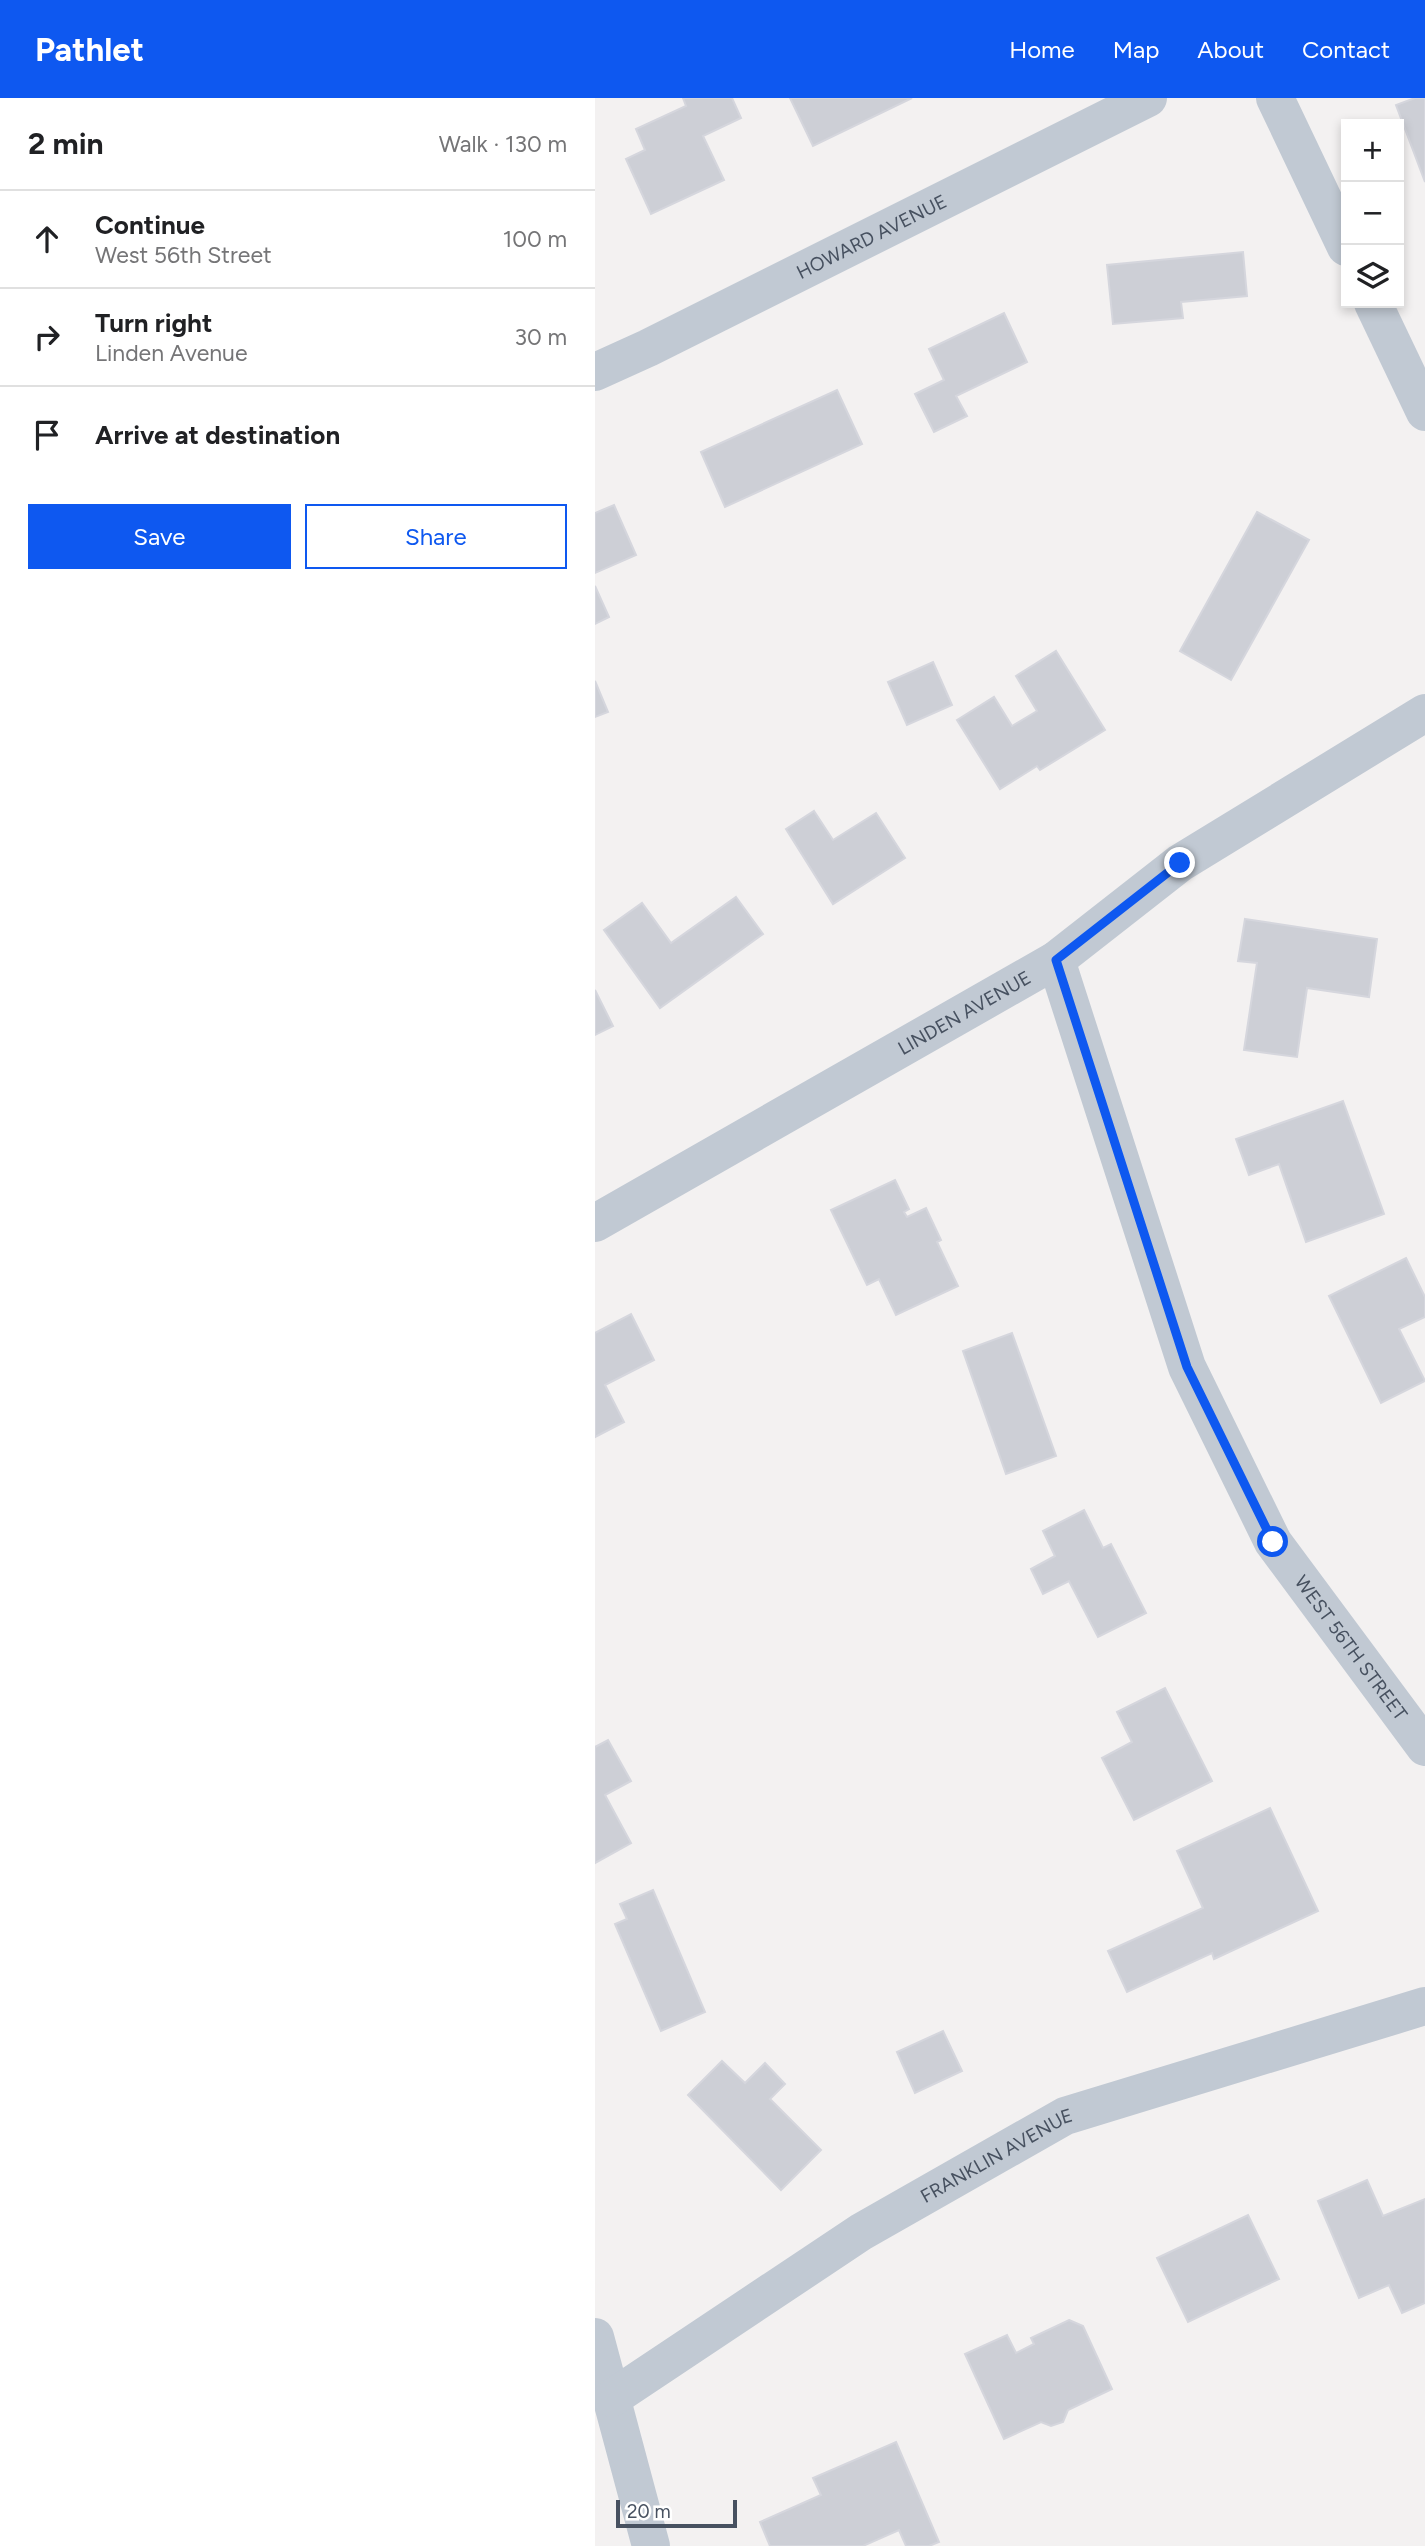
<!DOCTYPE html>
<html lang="en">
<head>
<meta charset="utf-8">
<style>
	:root { --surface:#fff; --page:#f2f2f2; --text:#202124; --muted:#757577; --line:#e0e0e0; --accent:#0e58f0 }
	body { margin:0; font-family:Figtree,sans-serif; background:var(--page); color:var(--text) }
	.controls { position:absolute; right:21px; top:21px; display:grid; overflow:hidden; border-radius:0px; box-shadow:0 4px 10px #0003 }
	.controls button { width:63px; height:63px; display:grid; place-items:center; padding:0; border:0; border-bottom:2px solid var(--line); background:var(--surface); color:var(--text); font:35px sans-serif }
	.scale { position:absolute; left:21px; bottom:18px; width:121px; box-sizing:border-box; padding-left:7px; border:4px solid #475160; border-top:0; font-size:19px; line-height:24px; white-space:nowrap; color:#475160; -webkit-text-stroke:5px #fff; paint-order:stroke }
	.stop { position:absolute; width:21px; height:21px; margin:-16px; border:5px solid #0e58f0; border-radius:50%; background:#fff }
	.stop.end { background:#0e58f0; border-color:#fff; box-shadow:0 2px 7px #0008 }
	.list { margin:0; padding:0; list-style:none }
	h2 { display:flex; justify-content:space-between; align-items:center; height:91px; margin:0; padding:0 28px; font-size:30px }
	h2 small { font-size:23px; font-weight:400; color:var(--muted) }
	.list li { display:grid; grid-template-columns:46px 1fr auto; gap:21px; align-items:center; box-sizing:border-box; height:98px; padding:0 28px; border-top:2px solid var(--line) }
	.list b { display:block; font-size:26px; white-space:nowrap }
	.list p { margin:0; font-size:23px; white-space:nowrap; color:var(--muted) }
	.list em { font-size:23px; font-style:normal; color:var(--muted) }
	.actions { display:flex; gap:14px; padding:21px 28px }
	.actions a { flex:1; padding:16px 0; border:2px solid var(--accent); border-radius:0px; text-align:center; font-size:24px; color:var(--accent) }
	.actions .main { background:var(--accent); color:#fff }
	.icon { flex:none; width:38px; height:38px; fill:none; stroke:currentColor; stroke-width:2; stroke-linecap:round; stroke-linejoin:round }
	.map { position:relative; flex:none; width:830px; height:2448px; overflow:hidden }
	header { display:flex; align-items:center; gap:42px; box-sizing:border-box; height:98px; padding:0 35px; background:var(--accent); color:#fff }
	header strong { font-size:33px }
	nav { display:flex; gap:38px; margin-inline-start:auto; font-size:24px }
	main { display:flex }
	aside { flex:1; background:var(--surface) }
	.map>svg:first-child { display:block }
	.building { fill:#cdcfd6; stroke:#d5d6dd; stroke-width:2 }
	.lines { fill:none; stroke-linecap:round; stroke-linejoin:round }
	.street { stroke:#c1c9d3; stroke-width:38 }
	.route { stroke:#0e58f0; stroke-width:9 }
	.labels { text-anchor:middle; stroke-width:6; stroke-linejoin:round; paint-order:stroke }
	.street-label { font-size:19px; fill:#475160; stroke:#fff }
</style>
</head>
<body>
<header>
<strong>Pathlet</strong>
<nav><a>Home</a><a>Map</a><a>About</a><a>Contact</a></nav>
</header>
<main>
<aside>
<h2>2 min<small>Walk · 130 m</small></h2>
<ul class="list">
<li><svg class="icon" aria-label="ahead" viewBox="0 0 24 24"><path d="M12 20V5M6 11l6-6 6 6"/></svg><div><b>Continue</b><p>West 56th Street</p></div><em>100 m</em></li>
<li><svg class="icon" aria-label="right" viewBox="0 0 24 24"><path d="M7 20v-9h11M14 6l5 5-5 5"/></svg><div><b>Turn right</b><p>Linden Avenue</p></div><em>30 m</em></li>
<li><svg class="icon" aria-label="arrive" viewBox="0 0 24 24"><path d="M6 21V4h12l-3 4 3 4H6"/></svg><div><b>Arrive at destination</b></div></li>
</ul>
<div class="actions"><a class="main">Save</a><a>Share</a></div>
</aside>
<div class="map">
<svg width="830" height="2448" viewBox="0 0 830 2448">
	<rect width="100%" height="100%" fill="#f3f1f1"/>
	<g class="building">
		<polygon points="88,0 137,0 146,20 108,38 129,82 56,116 31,61 50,52 41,31 91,8"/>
		<polygon points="195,0 317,0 218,48"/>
		<polygon points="820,0 830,0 830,84 801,7"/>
		<polygon points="648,154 652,198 586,204 588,220 518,226 512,167"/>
		<polygon points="409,215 432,264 361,298 372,318 339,334 320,296 349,282 334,251"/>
		<polygon points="242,292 267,346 130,409 106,354"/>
		<polygon points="19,407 41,457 0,475 0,415"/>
		<polygon points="662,414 714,442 636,582 585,553"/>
		<polygon points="0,488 14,519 0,526"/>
		<polygon points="461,553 510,632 445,672 442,668 405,691 362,622 399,599 417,628 442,613 421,578"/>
		<polygon points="338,564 357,607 312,627 293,584"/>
		<polygon points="0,583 13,614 0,619"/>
		<polygon points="219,713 238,742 281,715 310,760 238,806 191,731"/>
		<polygon points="141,799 168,836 65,910 9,832 47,805 76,845"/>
		<polygon points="650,821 782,841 774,899 712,890 702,959 649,952 662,865 643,863"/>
		<polygon points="0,892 18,928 0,937"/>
		<polygon points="748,1003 789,1116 711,1144 684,1066 654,1077 641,1041"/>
		<polygon points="300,1082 314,1111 309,1114 312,1119 331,1110 346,1142 342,1144 363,1188 301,1217 284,1181 272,1187 236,1112"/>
		<polygon points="811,1160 830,1199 830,1219 804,1231 830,1283 786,1305 734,1198"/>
		<polygon points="36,1216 59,1262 10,1287 29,1324 0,1339 0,1235"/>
		<polygon points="417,1235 461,1358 411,1376 368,1253"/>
		<polygon points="489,1412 508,1450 516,1446 551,1515 503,1539 474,1483 448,1496 436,1471 460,1458 448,1433"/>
		<polygon points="570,1590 617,1683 539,1722 507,1660 537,1644 522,1614"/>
		<polygon points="13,1642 36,1683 10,1697 36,1745 0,1765 0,1649"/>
		<polygon points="675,1710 723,1813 619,1861 617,1855 532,1894 513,1853 608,1810 582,1753"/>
		<polygon points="58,1792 110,1914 66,1933 20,1826 32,1821 25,1806"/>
		<polygon points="348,1933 367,1973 320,1995 302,1954"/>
		<polygon points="127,1963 150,1985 170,1965 190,1986 175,2001 226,2052 186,2092 93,1997"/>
		<polygon points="772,2082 788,2118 830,2101 830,2205 807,2215 794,2187 764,2200 723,2103"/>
		<polygon points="653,2117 684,2181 593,2224 562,2160"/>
		<polygon points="474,2222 488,2228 517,2291 473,2312 468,2324 456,2328 446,2324 409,2341 370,2256 412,2237 421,2255 439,2246 436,2240"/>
		<polygon points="301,2344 344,2444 334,2448 311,2448 304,2432 268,2448 175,2448 165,2424 226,2397 218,2380"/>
	</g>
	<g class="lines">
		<g class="street">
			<polyline points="680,0 751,149"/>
			<polyline points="778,205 830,314"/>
			<path id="s1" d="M 0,274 L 53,250 L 553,0"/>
			<path id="s2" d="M 461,862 L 592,1269 L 678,1444 L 830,1649"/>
			<path id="s3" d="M 0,1125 L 461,862 L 585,765 L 830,615"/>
			<polyline points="0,2239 56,2448"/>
			<path id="s4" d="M 17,2300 L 266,2134 L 470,2018 L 830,1908"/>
		</g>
	</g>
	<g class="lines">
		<polyline class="route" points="585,765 461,862 592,1269 678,1444"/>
	</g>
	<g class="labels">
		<g class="street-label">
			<text dy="7" stroke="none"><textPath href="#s1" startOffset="308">HOWARD AVENUE</textPath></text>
			<text dy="7" stroke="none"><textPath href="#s3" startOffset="425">LINDEN AVENUE</textPath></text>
			<text dy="7" stroke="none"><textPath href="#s2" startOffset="754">WEST 56TH STREET</textPath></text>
			<text dy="7" stroke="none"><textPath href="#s4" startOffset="455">FRANKLIN AVENUE</textPath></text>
		</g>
	</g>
</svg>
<div class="controls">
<button>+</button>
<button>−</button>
<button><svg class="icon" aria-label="layers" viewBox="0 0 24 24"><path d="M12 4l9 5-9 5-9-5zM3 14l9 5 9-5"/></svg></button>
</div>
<div class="scale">20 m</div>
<div class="stop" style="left:678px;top:1444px"></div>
<div class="stop end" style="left:585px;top:765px"></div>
</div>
</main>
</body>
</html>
